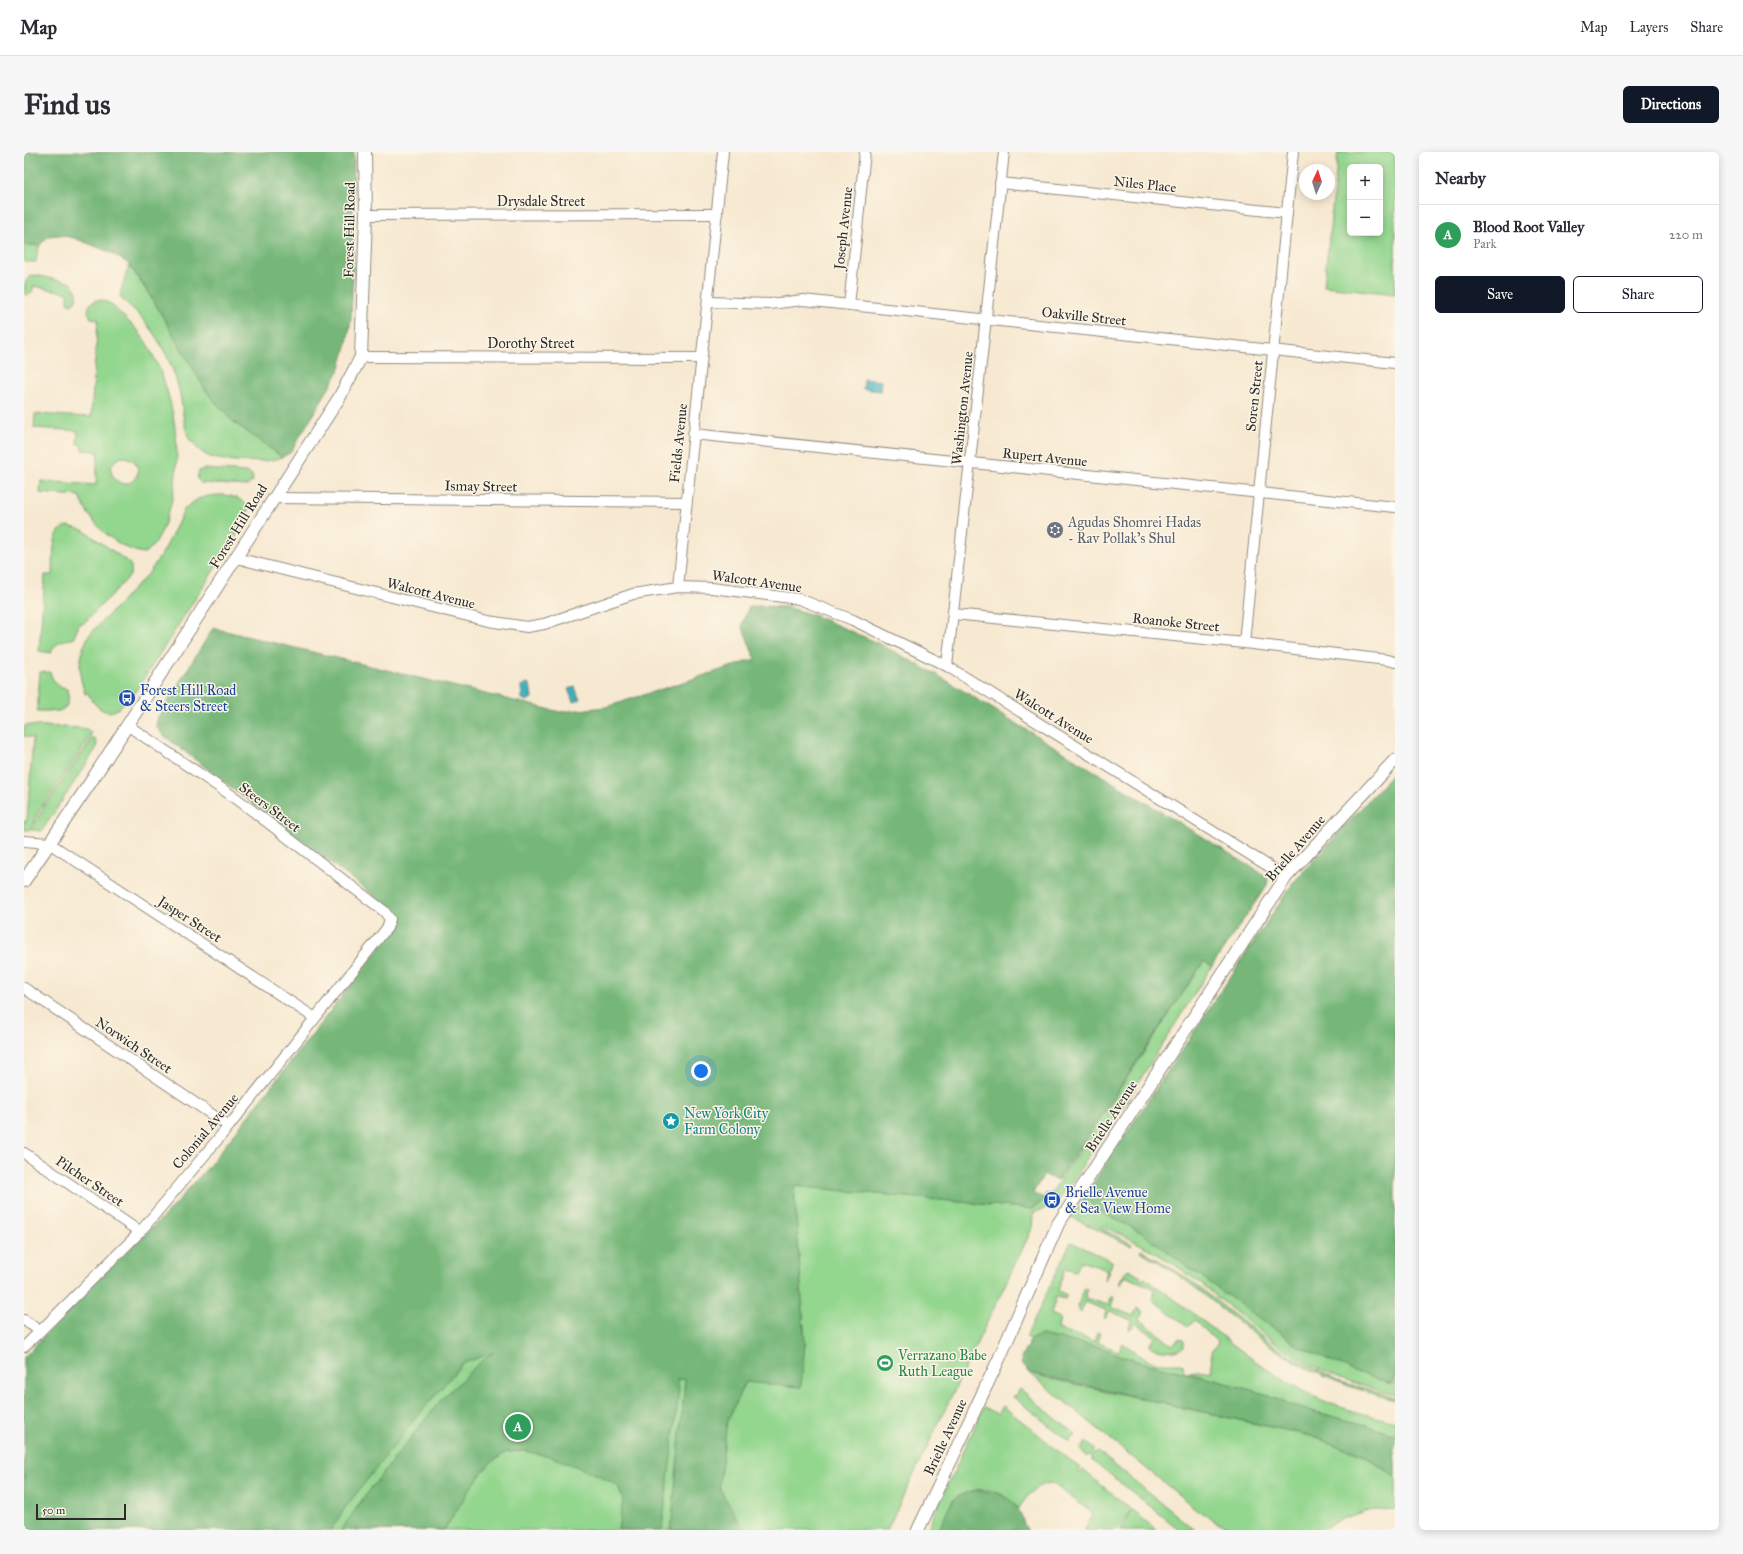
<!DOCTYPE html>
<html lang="en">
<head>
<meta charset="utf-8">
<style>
	:root { --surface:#fff; --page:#f7f7f7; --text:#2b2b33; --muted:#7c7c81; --line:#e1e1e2; --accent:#111827 }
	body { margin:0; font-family:"IM FELL Great Primer",serif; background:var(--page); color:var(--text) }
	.controls { position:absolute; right:12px; top:12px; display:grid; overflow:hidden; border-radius:6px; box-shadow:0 2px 10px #0003 }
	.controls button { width:36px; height:36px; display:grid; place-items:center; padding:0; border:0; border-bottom:1px solid var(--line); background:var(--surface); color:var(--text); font:20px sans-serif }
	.compass { position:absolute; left:1275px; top:12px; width:36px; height:36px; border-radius:50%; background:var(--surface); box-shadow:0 2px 10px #0003; rotate:4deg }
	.scale { position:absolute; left:12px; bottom:10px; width:90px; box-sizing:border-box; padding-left:4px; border:2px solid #2b2b2b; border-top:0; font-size:11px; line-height:14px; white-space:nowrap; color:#2b2b2b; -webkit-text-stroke:3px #fcf5e5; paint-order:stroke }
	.you { position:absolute; left:677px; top:919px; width:14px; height:14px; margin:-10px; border:3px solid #fff; border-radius:50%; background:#1a73e8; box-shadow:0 0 0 6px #1a73e833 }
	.badge { display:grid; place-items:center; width:26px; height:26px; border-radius:50%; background:var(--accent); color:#fff; font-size:13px; font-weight:700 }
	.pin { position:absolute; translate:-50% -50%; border:2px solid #fff; box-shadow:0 1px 4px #0006 }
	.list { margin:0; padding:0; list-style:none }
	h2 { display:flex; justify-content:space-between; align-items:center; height:52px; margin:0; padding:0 16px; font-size:17px }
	h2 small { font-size:13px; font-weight:400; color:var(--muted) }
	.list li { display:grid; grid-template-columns:26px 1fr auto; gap:12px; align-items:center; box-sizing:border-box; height:60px; padding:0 16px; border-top:1px solid var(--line) }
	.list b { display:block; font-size:15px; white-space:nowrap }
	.list p { margin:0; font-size:13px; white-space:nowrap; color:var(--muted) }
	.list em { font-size:13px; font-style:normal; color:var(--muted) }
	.actions { display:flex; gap:8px; padding:12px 16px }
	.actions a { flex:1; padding:9px 0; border:1px solid var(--accent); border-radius:6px; text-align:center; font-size:14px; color:var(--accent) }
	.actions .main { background:var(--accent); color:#fff }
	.map { position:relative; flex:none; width:1371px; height:1378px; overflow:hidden; border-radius:6px }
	header { display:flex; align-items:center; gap:24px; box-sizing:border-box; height:56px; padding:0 20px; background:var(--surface); border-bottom:1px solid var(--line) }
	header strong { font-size:19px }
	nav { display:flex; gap:22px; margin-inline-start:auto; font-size:14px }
	.intro { display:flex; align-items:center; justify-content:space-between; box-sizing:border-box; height:96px; padding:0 24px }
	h1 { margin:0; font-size:28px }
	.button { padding:10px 18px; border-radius:6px; background:var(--accent); color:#fff; font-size:14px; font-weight:700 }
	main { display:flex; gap:24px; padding:0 24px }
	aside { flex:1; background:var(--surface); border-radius:6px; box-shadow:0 2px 10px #0003 }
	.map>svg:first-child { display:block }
	.green { fill:#93d68e; stroke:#5f805c; fill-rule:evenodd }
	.forest { fill:#76b779; stroke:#507152 }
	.water { fill:#41b0bb; stroke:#366e73 }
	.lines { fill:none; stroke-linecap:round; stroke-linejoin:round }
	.minor-casing { stroke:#918a7e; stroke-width:12 }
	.tertiary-casing { stroke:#918a7e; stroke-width:14 }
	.minor { stroke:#fff; stroke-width:10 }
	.tertiary { stroke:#fff; stroke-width:12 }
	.labels { text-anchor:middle; stroke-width:3; stroke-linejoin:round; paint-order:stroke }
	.street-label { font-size:14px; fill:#2b2b2b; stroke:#fcf5e5 }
	.worship-label { font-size:14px; fill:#5b616d; stroke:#fcf5e5; text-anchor:start }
	.transit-label { font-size:14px; fill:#164399; stroke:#fcf5e5; text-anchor:start }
	.culture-label { font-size:14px; fill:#0d838f; stroke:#fcf5e5; text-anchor:start }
	.leisure-label { font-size:14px; fill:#27864d; stroke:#fcf5e5; text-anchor:start }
</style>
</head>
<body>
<header>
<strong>Map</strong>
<nav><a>Map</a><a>Layers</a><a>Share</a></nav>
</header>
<div class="intro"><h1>Find us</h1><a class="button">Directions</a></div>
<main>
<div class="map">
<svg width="1371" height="1378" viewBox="0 0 1371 1378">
	<rect width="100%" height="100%" fill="#fcf5e5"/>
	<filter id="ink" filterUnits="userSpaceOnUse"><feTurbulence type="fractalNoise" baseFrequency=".025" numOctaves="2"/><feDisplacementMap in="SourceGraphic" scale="8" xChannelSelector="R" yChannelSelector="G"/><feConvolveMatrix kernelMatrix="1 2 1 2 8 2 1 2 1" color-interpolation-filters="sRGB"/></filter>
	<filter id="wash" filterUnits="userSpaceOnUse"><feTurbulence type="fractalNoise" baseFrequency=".012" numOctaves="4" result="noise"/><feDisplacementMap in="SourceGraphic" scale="16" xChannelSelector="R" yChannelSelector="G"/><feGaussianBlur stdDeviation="0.9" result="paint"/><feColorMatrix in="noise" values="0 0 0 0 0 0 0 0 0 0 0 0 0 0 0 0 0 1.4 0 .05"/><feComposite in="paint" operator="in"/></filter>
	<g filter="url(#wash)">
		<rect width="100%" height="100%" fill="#f7e9d1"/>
		<g class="green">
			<path d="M 1314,0 L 1371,0 L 1371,142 L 1300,134 ZM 1326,15 L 1356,15 L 1356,81 L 1326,81 Z"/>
			<polygon points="0,93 16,93 13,102 12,110 0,110"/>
			<path d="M 105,112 L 207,268 L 258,305 C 244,312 201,310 186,305 C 179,302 174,297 169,292 L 170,290 L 169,289 L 167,290 C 159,276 159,257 156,242 C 147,203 127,171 97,146 L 96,142 Z"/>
			<path d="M 11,123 L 47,131 L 53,140 L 52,148 L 48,152 L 44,151 L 44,141 L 10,134 L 7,142 L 4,143 L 1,142 C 0,133 1,125 11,123 Z"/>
			<path d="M 72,148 C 83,146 90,155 97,162 C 105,170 113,177 120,187 C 152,238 163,311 142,368 C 138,379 132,396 120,401 C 102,399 80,383 69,368 C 63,361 59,352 55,344 L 16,341 L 17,329 L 72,333 L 74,299 L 58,298 L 58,294 L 53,291 L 54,279 L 10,276 L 11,262 L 67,265 L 74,167 L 67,166 L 64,159 L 66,152 ZM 99,305 C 110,305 119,316 111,326 C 97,345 72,312 99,305 Z"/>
			<polygon points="180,317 222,320 228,323 229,329 223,334 177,331 173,327 175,319"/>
			<path d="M 184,344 C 199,342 216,342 224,356 L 223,367 L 109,543 L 104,541 L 99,549 L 100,550 C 87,569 71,557 64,541 L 61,542 L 57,528 L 56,512 L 59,496 L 65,483 L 125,421 L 141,397 L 161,356 L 174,347 Z"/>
			<path d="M 44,374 L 59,378 L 103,409 C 109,414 108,419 105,425 L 59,472 L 56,471 L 49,487 C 39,487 31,491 27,501 L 15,499 L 21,423 L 29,423 C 30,408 26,377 44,374 Z"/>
			<path d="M 16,520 L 26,520 C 29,529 33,536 43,537 C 45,546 46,553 37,559 L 13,559 Z"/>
			<polygon points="2,573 57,576 63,577 67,581 66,586 16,657 5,678 0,678 0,669 3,669 9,586 0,584 0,575"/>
			<polygon points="71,586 73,592 72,597 18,679 7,678 20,655 68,587"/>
			<polygon points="1180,809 1188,814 1095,961 1034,1049 1025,1055 1009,1061 1008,1077 863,1378 0,1378 472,1199 637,1226 721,1230 776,1235 781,1192 770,1034 1009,1057 1020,1048 1022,1041 1026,1043"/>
			<path d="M 1063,1047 L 1067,1049 L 1069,1056 L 1115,1079 L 1368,1232 L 1371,1218 L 1371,1243 C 1336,1234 1300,1222 1270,1203 C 1231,1179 1198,1147 1161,1120 C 1135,1102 1106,1085 1077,1074 L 1076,1076 L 1108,1092 L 1107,1094 L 1047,1065 L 1058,1048 Z"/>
			<path d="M 1047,1090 L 1088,1109 L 1088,1111 L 1081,1128 L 1083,1118 L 1057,1109 L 1052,1119 L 1041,1116 L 1034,1139 L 1043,1143 L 1041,1147 L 1032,1145 L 1027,1162 L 1036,1166 L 1034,1177 L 1070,1189 L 1073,1180 L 1076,1180 L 1073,1190 L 1094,1199 L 1099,1191 C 1125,1210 1124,1212 1157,1211 L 1159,1212 L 1160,1221 L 1188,1219 L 1187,1200 L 1194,1191 L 1171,1168 L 1164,1174 L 1162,1174 L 1128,1147 L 1131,1137 L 1101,1124 L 1096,1133 L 1096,1129 L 1102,1119 L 1105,1117 L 1117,1124 L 1116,1127 L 1119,1129 L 1120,1126 C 1177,1163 1226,1213 1287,1243 C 1313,1256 1343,1263 1371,1270 L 1371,1283 L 1342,1273 L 1268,1254 L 1241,1242 L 1191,1228 L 1112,1209 L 1075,1195 L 1017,1183 L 1007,1187 L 1002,1185 Z"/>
			<path d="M 1117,1097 L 1163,1126 L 1237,1184 L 1266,1204 L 1317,1230 L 1371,1246 L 1371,1248 C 1329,1237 1290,1223 1254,1199 C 1206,1168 1167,1126 1116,1099 Z"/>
			<path d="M 1061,1136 L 1064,1137 L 1061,1146 L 1084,1153 L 1087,1145 L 1090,1145 L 1087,1155 L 1109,1164 L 1113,1156 L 1120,1160 L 1115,1167 L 1148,1193 L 1154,1187 L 1156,1186 L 1160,1189 L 1160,1195 C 1153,1202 1132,1200 1125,1193 L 1131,1185 L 1112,1171 L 1105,1178 L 1107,1168 L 1086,1159 L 1080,1168 L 1082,1158 L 1060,1150 L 1057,1160 L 1055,1160 L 1053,1155 Z"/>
			<path d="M 1002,1218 L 1019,1225 L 1287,1284 L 1341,1304 L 1371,1325 L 1371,1357 L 1341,1359 L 1320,1366 L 1294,1378 L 1212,1378 C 1197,1373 1185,1366 1172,1357 Z"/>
			<polygon points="996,1237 1052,1283 1047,1286 1046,1290 988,1244 992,1244"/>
			<path d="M 979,1254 L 1057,1317 L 1054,1320 L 1056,1321 L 1059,1318 L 1108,1358 L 1093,1378 L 1088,1377 L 1087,1378 L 1060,1378 L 1069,1363 L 1067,1360 L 1028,1331 C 1012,1332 1002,1345 994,1358 C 986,1344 970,1336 953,1338 C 945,1339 936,1345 929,1348 L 915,1378 L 903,1378 L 960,1255 L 974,1262 Z"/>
			<polygon points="1062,1290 1070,1297 1069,1300 1071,1301 1073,1299 1171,1378 1156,1378 1068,1308 1068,1304 1066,1303 1064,1305 1056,1298"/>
			<polygon points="1109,1359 1133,1378 1096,1378"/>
		</g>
		<g class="forest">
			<polygon points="0,0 330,0 329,121 327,167 323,191 315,219 266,301 258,305 207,268 182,239 125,141 105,112 86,100 50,86 36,83 24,84 16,93 0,93"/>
			<polygon points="725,454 763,455 792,464 854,491 915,524 1242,724 1244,728 1243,733 1188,814 1180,809 1033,1029 1020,1022 1009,1041 1017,1045 1020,1045 1020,1048 1009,1057 770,1034 781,1192 777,1235 721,1230 703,1270 695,1335 720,1378 647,1378 660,1240 661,1227 653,1227 655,1238 638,1378 594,1378 599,1348 594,1334 576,1324 525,1304 500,1299 483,1300 466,1311 446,1337 420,1378 317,1378 338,1348 415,1250 456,1210 470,1200 438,1212 390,1268 321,1356 307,1378 0,1378 0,1205 79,1123 144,1060 185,1014 379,766 139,583 132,574 134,565 189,476 536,560 582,555 731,507 718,473"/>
			<polygon points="1371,619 1371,1218 1368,1232 1332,1220 1272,1193 1115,1079 1069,1056 1066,1048 1058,1048 1269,731"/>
			<polygon points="1017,1183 1075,1195 1112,1209 1191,1228 1241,1242 1268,1254 1342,1273 1371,1283 1371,1325 1341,1304 1287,1284 1007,1221 998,1213 997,1206 1007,1187"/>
			<path d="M 953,1338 C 974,1341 988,1342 997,1364 C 1000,1370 999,1373 1004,1378 L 915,1378 C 926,1355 925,1343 953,1338 Z"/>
		</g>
		<g class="water">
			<polygon points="840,227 857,229 856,239 839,237"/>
			<polygon points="502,531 506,532 508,546 503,549 498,547 497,534"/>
			<polygon points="551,535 556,548 549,550 544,537"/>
		</g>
	</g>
	<g filter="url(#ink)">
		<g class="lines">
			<g class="minor-casing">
				<g id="minor">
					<polyline points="976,31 1263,61"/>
					<polyline points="342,63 693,62"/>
					<polyline points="684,150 746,152 779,148 1371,211"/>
					<polyline points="825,154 841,0"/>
					<polyline points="337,205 677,206"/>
					<polyline points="669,282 1371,355"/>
					<polyline points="251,346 662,350"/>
					<polyline points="212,406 464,469 503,475 520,472 609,442 654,435 688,436 775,447 829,468 923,514 1262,725"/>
					<polyline points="654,435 699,0"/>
					<polyline points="930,462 1220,491 1363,508 1371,510"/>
					<polyline points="1220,491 1269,0"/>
					<polyline points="923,514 960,184 980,0"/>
					<polyline points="0,689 25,691 291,866"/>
					<polyline points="0,836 205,974"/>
					<polyline points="0,1001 116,1080"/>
					<polyline points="0,1168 16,1179"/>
					<polyline points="0,1195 116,1080 205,974 363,776 366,767 360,759 213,647 103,573"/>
				</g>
			</g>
			<g class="tertiary-casing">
				<g id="tertiary">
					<polyline points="0,729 66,631 315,246 337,205 342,63 341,0"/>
					<polyline points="894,1378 975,1207 1034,1072 1262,725 1371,608"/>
				</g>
			</g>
			<use href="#minor" class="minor"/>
			<use href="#tertiary" class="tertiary"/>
		</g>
	</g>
	<defs>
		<g id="synagogue-disc" transform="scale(0.9)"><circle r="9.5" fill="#6b7280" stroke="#fcf5e5"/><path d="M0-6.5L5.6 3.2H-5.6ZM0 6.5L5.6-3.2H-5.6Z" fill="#fff"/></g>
		<g id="bus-disc" transform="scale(0.9)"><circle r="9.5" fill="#1a4fb4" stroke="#fcf5e5"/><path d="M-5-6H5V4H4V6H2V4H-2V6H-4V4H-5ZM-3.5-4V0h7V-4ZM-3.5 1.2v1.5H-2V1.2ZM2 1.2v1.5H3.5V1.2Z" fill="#fff"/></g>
		<g id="sight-disc" transform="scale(0.9)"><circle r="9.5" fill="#0f9aa8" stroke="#fcf5e5"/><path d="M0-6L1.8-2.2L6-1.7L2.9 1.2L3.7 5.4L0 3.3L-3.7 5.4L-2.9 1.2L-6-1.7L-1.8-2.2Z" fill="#fff"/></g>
		<g id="stadium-disc" transform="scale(0.9)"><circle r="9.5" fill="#2e9e5b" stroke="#fcf5e5"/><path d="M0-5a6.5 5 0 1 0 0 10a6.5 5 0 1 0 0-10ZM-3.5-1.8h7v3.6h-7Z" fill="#fff"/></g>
	</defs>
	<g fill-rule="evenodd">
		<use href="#synagogue-disc" x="1031" y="378"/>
		<use href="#bus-disc" x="103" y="546"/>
		<use href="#sight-disc" x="647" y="969"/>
		<use href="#bus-disc" x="1028" y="1048"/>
		<use href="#stadium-disc" x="861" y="1211"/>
	</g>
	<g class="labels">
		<g class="street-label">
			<text transform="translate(1121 32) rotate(6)" y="5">Niles Place</text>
			<text x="517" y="54">Drysdale Street</text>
			<text transform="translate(819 76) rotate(-84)" y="5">Joseph Avenue</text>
			<text transform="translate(325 78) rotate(-89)" y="5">Forest Hill Road</text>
			<text transform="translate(1060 164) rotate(6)" y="5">Oakville Street</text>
			<text x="507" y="196">Dorothy Street</text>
			<text transform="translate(1230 244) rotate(-84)" y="5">Soren Street</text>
			<text transform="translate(938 256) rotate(-84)" y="5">Washington Avenue</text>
			<text transform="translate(654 291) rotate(-84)" y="5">Fields Avenue</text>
			<text transform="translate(1021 305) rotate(6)" y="5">Rupert Avenue</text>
			<text transform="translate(457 334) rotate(1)" y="5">Ismay Street</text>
			<text transform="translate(214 374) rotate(-58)" y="5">Forest Hill Road</text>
			<text transform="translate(733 429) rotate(8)" y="5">Walcott Avenue</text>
			<text transform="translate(407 441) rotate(14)" y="5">Walcott Avenue</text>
			<text transform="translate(1152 470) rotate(6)" y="5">Roanoke Street</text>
			<text transform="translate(1030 564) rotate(32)" y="5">Walcott Avenue</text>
			<text transform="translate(246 655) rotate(37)" y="5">Steers Street</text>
			<text transform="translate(1271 696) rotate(-49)" y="5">Brielle Avenue</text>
			<text transform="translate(166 767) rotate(33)" y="5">Jasper Street</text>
			<text transform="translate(110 893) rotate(34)" y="5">Norwich Street</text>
			<text transform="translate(1087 964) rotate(-57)" y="5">Brielle Avenue</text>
			<text transform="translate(181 979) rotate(-50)" y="5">Colonial Avenue</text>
			<text transform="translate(66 1029) rotate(34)" y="5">Pilcher Street</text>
			<text transform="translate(921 1285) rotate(-65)" y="5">Brielle Avenue</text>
		</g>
		<g class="worship-label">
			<text x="1044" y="375">Agudas Shomrei Hadas<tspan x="1044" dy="16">- Rav Pollak's Shul</tspan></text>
		</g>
		<g class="transit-label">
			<text x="116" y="543">Forest Hill Road<tspan x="116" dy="16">&amp; Steers Street</tspan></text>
			<text x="1041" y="1045">Brielle Avenue<tspan x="1041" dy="16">&amp; Sea View Home</tspan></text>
		</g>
		<g class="culture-label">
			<text x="660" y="966">New York City<tspan x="660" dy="16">Farm Colony</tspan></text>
		</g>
		<g class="leisure-label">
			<text x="874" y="1208">Verrazano Babe<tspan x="874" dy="16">Ruth League</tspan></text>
		</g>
	</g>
</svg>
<div class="controls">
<button>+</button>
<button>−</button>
</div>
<svg class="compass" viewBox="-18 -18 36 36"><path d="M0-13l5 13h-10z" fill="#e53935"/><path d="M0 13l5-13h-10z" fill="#7c7c81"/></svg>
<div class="scale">50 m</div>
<div class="you"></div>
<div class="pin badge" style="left:494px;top:1275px;background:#2e9e5b">A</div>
</div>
<aside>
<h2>Nearby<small></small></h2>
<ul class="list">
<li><span class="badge" style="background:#2e9e5b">A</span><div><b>Blood Root Valley</b><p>Park</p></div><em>220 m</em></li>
</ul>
<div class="actions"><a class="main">Save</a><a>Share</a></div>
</aside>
</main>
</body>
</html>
